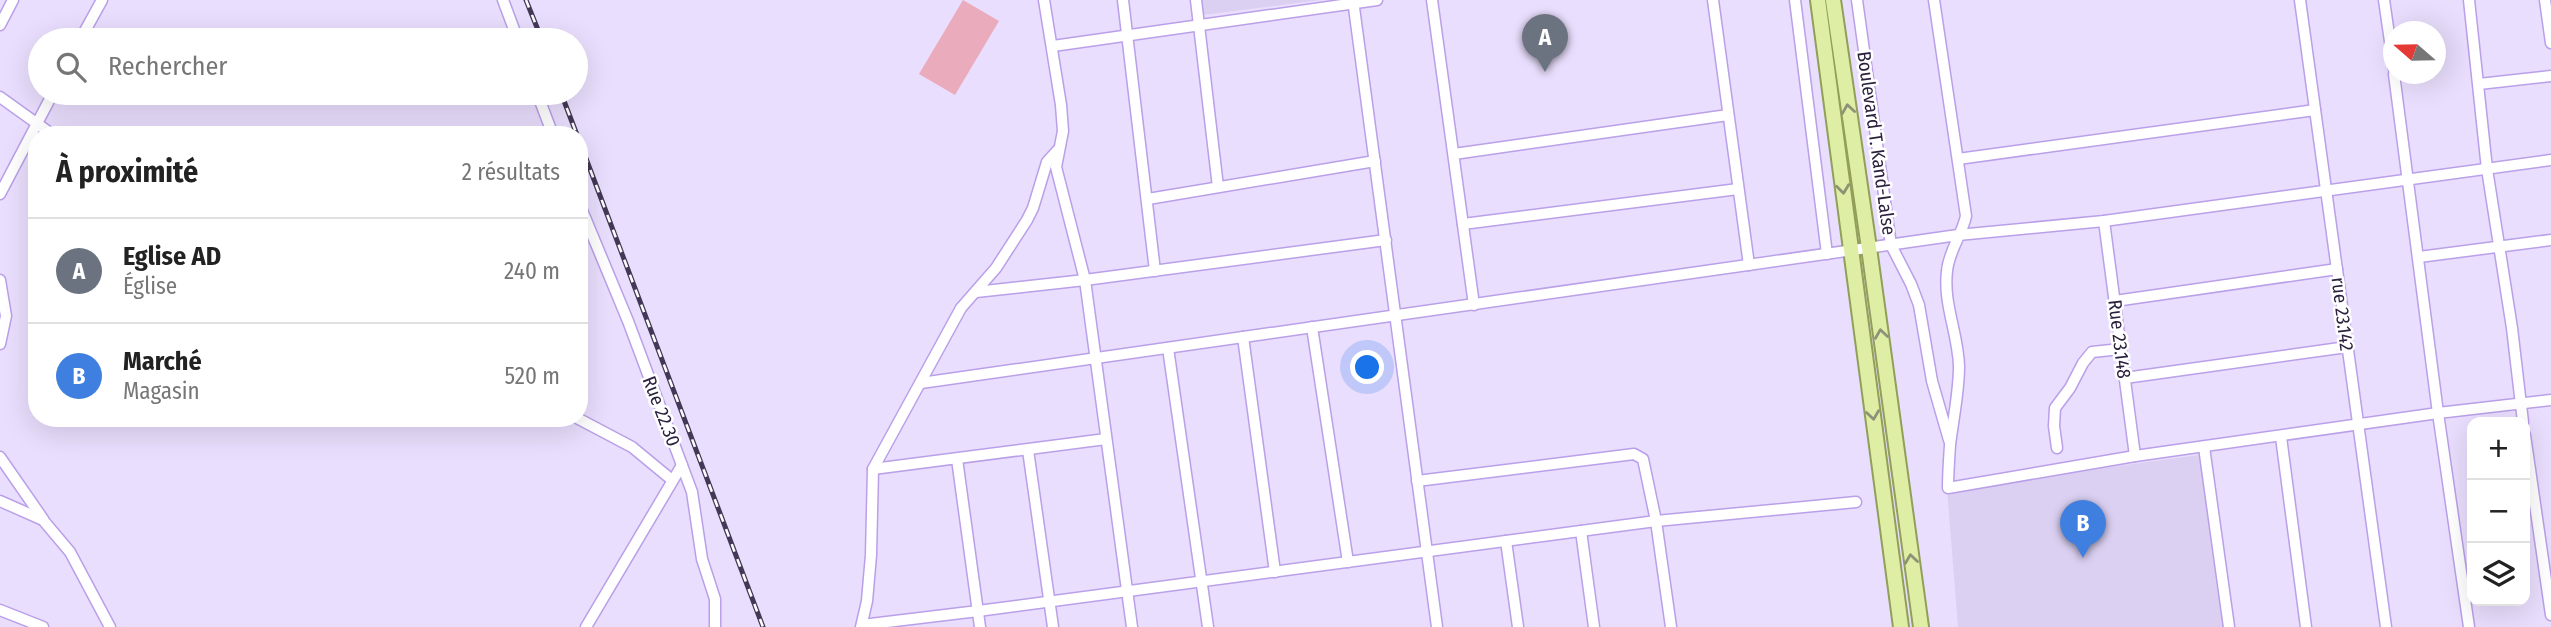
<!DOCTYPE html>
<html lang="fr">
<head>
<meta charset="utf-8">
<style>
	:root { --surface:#fff; --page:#f6f6f6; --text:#222; --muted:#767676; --line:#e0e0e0; --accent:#1a73e8 }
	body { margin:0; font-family:"Fira Sans Condensed",sans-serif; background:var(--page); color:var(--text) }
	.controls { position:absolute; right:21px; bottom:21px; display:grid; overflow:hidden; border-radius:14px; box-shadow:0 7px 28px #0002 }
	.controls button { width:63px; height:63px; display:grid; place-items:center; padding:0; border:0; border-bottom:2px solid var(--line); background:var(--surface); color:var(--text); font:35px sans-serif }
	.compass { position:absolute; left:2383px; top:21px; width:63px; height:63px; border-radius:50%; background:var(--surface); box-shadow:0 7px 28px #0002; rotate:290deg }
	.you { position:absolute; left:1368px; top:368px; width:24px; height:24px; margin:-18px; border:5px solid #fff; border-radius:50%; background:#1a73e8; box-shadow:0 0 0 10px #1a73e833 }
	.badge { display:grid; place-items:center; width:46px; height:46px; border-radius:50%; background:var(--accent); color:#fff; font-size:23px; font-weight:700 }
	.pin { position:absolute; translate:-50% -58px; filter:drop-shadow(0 2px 4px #0008) }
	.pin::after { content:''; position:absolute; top:37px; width:24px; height:21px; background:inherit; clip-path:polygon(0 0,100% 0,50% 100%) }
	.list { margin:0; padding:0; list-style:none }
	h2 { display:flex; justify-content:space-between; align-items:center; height:91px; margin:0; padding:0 28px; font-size:30px }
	h2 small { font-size:23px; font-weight:400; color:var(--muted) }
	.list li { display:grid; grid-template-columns:46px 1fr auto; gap:21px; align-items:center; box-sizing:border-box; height:105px; padding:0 28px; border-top:2px solid var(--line) }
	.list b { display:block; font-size:26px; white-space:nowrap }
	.list p { margin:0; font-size:23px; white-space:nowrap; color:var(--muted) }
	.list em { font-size:23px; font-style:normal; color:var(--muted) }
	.icon { flex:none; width:38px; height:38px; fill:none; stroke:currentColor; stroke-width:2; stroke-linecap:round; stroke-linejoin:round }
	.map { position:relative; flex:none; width:2551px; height:627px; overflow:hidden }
	.search { position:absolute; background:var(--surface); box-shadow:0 7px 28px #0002; left:28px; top:28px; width:560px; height:77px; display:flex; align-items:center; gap:18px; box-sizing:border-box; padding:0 24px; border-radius:38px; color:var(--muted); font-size:26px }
	.panel { position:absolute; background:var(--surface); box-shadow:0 7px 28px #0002; left:28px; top:126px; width:560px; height:301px; border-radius:28px }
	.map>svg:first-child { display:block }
	.built { fill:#dbd0f2 }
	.green { fill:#eaabbc }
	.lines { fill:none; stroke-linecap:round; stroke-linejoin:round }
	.street-casing { stroke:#ba9fe9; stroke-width:13 }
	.primary-casing { stroke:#919f5a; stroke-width:18 }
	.street { stroke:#fff; stroke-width:10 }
	.primary { stroke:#deefa5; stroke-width:14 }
	.rail-casing { stroke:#433855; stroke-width:5 }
	.rail { stroke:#fff; stroke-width:2.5; stroke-dasharray:8; stroke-linecap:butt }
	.oneway { stroke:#8d9276 }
	.labels { text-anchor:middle; stroke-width:5; stroke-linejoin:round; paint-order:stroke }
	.street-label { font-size:19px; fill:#2b203d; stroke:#fff }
</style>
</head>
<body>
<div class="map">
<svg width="2551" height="627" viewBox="0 0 2551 627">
	<rect width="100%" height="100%" fill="#e9defd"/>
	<g class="built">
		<polygon points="1202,0 1321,0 1203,15"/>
		<polygon points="2199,455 2224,627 1958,627 1947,489"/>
	</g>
	<polygon class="green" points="963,0 999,21 955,95 919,74"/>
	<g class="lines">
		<g class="street-casing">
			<g id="street">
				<polyline points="503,0 518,40"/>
				<polyline points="1044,0 1061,105 1063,131 1056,167 1085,280 1132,627"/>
				<polyline points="1123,0 1155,271"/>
				<polyline points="1196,0 1218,187"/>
				<polyline points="1353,0 1437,627"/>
				<polyline points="1432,0 1474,305"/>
				<polyline points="1713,0 1749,265"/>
				<polyline points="1795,0 1827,254"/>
				<polyline points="1857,0 1891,245 1911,284 1919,305 1932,381 1949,440"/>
				<path d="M 1934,0 L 1966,216 C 1962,235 1949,250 1947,271 C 1943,304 1958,333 1959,366 C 1959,393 1953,419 1950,445 C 1949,460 1948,474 1948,488 L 2135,456 L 2438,413 L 2551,400"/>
				<polyline points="2300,0 2386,627"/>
				<polyline points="2384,0 2394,69"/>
				<polyline points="2469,0 2487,169 2512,328 2523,422"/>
				<polyline points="2545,0 2551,43"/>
				<polyline points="0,25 13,0"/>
				<polyline points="80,40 102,0"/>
				<polyline points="1053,46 1377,0"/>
				<polyline points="2394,74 2438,413 2469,627"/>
				<polyline points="2479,84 2551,76"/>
				<polyline points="537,93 553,135"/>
				<polyline points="0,97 53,135"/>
				<polyline points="1454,154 1728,115"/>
				<polyline points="1958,159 2315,110"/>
				<polyline points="0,194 53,93"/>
				<polyline points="1148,199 1375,161"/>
				<polyline points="579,203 628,321 692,492 702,559 715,599 715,627"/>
				<polyline points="2104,221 2135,456"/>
				<polyline points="1463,224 1738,189"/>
				<polyline points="2419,257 2551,240"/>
				<polyline points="0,280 6,316 0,344"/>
				<polyline points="976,292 1085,280 1386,240"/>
				<polyline points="2115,301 2337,269"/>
				<polyline points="1312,327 1348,562"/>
				<polyline points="1243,337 1275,572"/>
				<polyline points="1168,348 1208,627"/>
				<polyline points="2125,378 2347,347"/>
				<polyline points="921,383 1958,235 2104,221 2551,160"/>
				<polyline points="577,418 632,447 672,480"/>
				<polyline points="2525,435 2551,615"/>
				<polyline points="2281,437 2306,627"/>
				<polyline points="2204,447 2229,627"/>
				<polyline points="2057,448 2054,426 2055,408 2070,388 2083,363 2092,352 2121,349"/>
				<polyline points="1028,450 1053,627"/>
				<polyline points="0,457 43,519"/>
				<polyline points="957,459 980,627"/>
				<polyline points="873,469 1106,439"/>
				<polyline points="1417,481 1634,454 1643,459 1656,521 1671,627"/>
				<polyline points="0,501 43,520 70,552 110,627"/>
				<polyline points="1581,531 1594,627"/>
				<polyline points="1506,541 1518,627"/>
				<polyline points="0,610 43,627"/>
				<polyline points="862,625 978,611 1656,521 1856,502"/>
				<polyline points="586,627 682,465"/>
				<polyline points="861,627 867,601 871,555 873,469 961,308 996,268 1027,220 1033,208 1047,162 1058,150"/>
			</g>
		</g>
		<g class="primary-casing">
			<g id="primary">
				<polyline points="1818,0 1901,627"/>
				<polyline points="1833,0 1869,248 1921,627"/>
			</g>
		</g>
		<use href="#street" class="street"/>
		<use href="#primary" class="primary"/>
		<g class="rail-casing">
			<g id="rail">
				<polyline points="526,0 542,40"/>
				<polyline points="561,93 577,135"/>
				<polyline points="579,140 763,627"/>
			</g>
		</g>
		<use href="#rail" class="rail"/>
	</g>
	<defs><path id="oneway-chevron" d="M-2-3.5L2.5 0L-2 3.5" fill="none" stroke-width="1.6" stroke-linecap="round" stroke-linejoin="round" transform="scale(1.75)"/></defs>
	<g class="oneway">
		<use href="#oneway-chevron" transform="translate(1848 109) rotate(-99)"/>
		<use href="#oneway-chevron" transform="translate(1843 189) rotate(83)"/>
		<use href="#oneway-chevron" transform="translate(1881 334) rotate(-98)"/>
		<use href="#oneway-chevron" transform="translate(1873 415) rotate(82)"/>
		<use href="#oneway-chevron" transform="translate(1911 559) rotate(-98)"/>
	</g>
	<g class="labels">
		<g class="street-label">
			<text transform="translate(1877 143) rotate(82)" y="7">Boulevard T. Kand-Lalse</text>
			<text transform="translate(2343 314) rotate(83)" y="7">rue 23.142</text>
			<text transform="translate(2120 339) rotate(83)" y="7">Rue 23.148</text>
			<text transform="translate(662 411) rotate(69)" y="7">Rue 22.30</text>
		</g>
	</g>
</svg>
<div class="controls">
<button>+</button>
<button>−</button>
<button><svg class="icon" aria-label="layers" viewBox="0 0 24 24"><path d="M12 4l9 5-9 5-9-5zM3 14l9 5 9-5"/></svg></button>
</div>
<svg class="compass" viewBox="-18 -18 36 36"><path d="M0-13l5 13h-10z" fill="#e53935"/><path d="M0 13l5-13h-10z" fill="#767676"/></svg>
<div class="you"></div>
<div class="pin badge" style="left:1545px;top:72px;background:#6b7280">A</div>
<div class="pin badge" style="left:2083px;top:558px;background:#3f7fe0">B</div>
<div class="search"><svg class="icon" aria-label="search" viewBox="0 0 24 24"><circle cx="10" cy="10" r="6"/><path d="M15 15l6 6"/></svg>Rechercher</div>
<section class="panel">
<h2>À proximité<small>2 résultats</small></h2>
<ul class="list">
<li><span class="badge" style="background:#6b7280">A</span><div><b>Eglise AD</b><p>Église</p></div><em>240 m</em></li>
<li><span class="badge" style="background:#3f7fe0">B</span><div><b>Marché</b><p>Magasin</p></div><em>520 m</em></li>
</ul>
</section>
</div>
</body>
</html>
